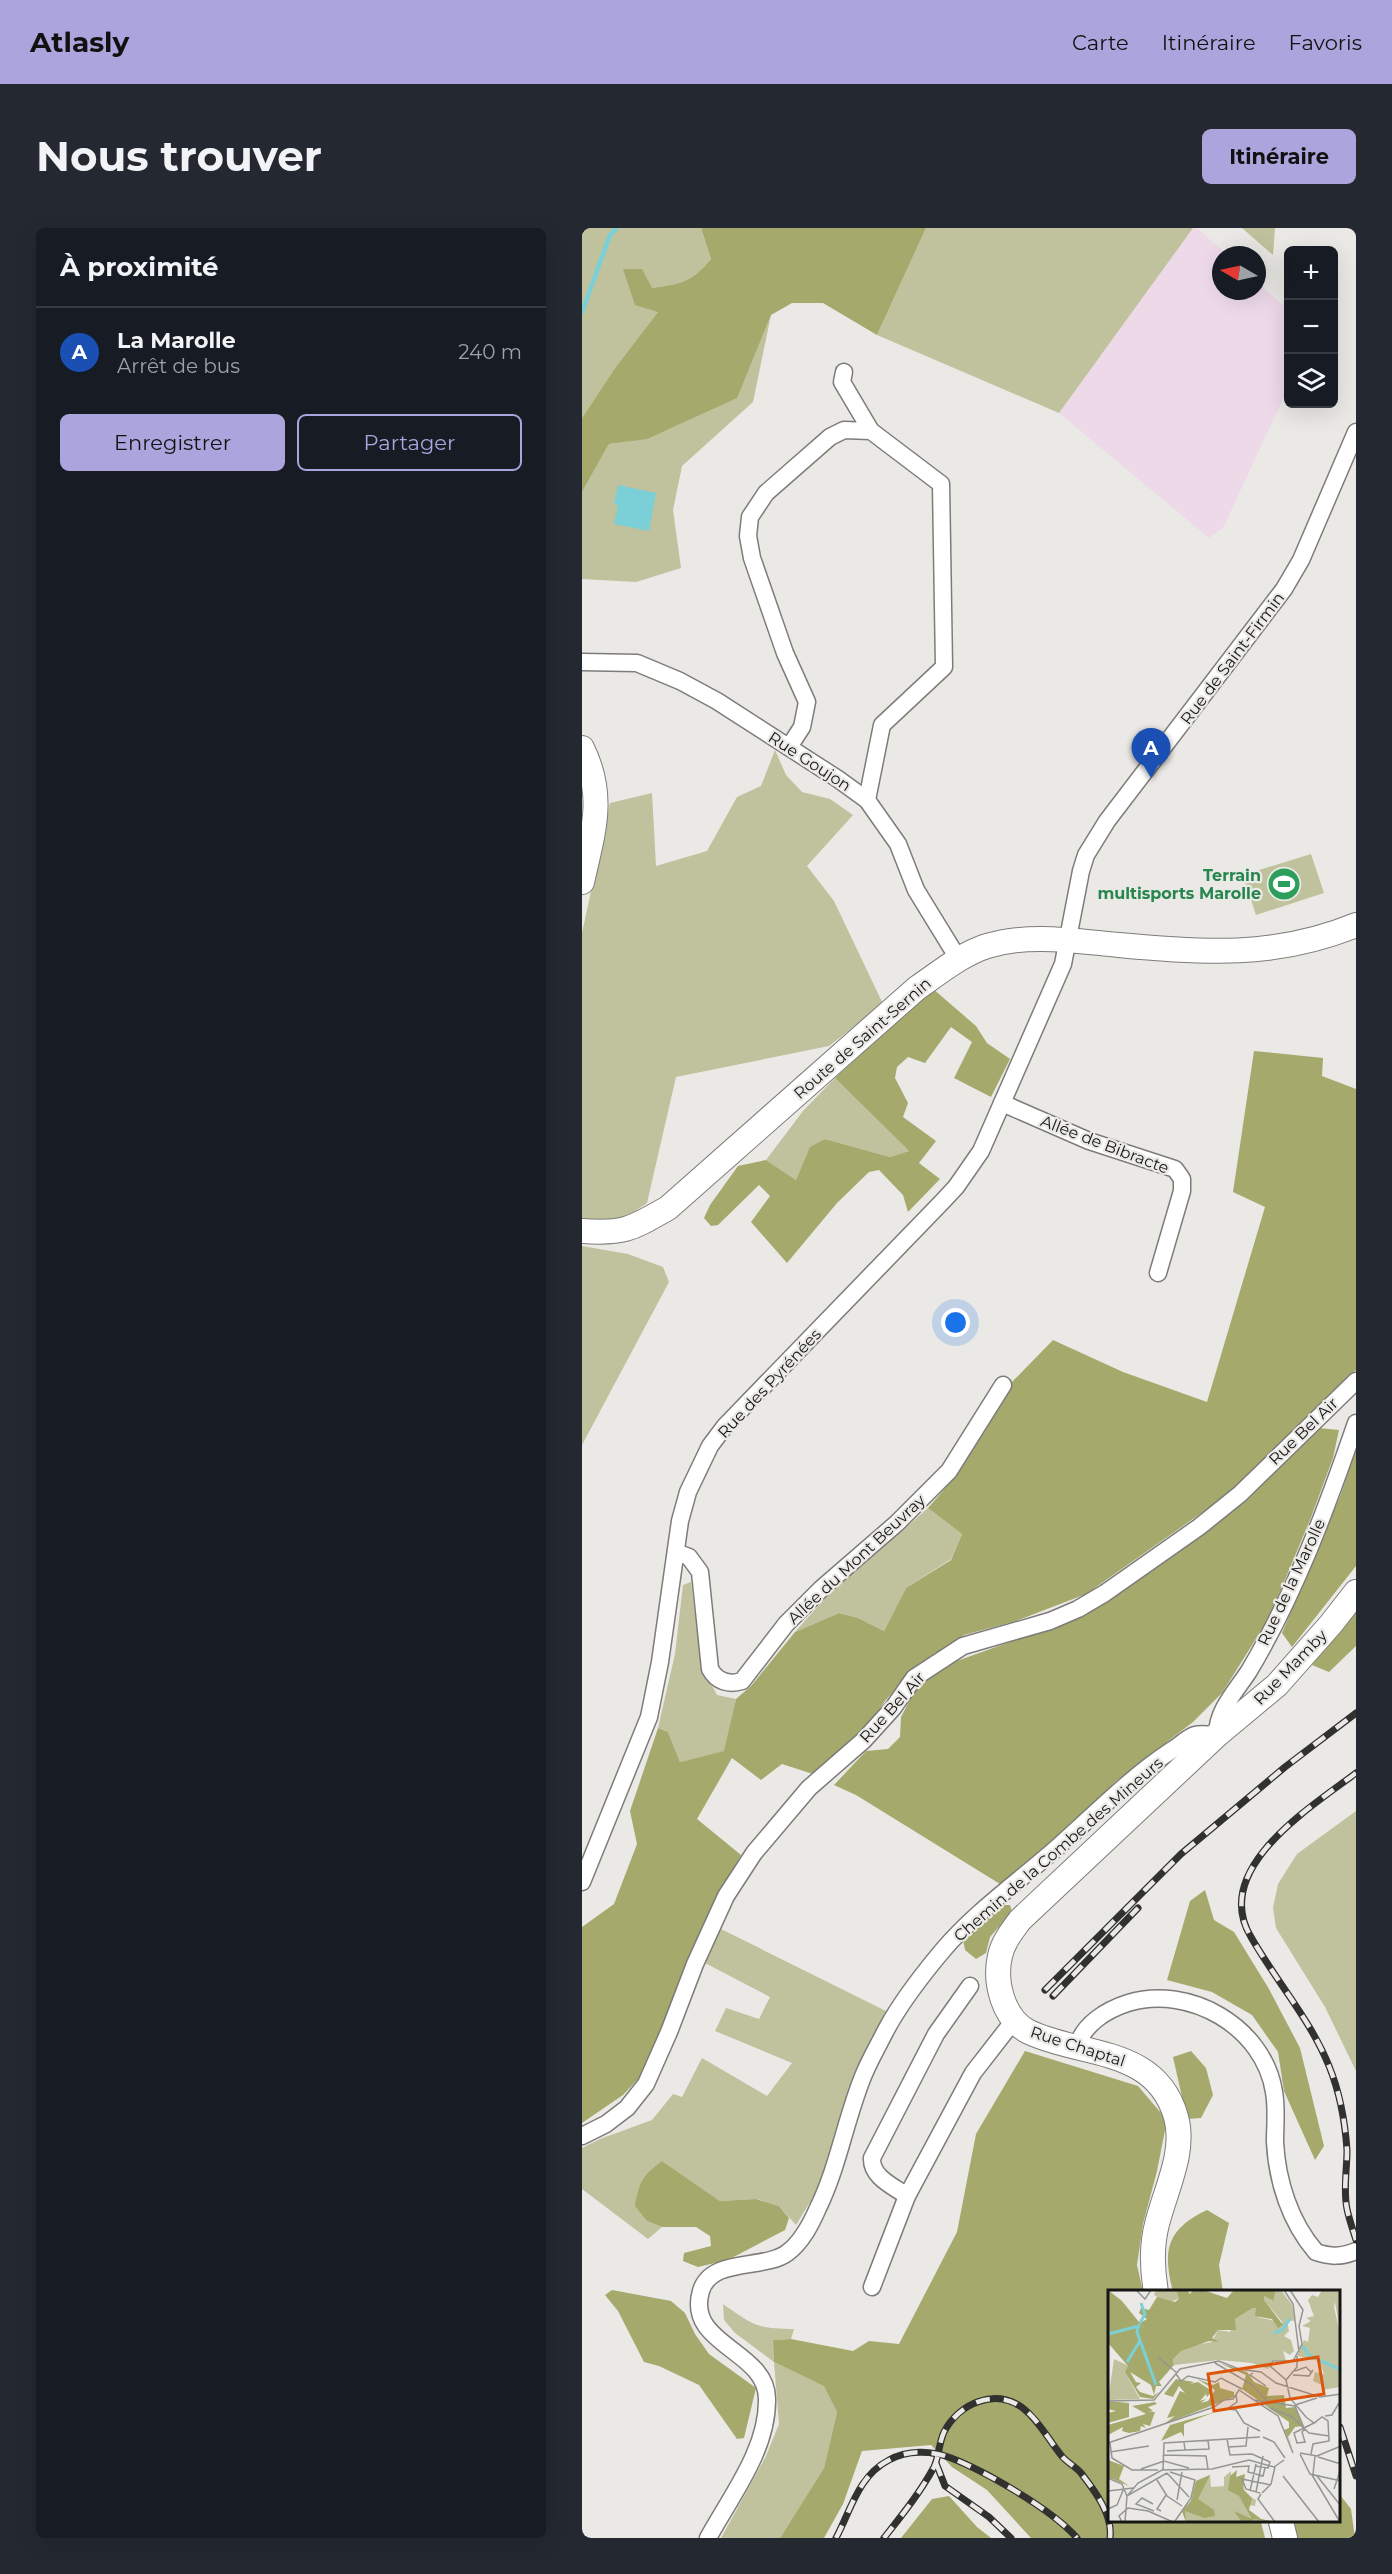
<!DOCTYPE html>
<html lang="fr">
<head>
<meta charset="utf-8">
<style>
	:root { --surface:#171b24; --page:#242831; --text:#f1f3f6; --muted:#9ea1a6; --line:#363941; --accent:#aca5dd }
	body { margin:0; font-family:Montserrat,sans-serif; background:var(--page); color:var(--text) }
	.controls { position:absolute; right:18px; top:18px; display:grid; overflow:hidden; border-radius:9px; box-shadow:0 6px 24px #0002 }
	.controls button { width:54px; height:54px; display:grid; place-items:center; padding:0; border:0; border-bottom:2px solid var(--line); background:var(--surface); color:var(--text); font:30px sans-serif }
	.compass { position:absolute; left:630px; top:18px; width:54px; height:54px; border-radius:50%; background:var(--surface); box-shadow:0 6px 24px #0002; rotate:279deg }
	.you { position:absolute; left:374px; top:1095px; width:21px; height:21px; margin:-15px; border:4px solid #fff; border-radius:50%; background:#1a73e8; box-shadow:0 0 0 9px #1a73e833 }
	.badge { display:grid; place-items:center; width:39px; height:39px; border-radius:50%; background:var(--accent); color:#fff; font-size:20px; font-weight:700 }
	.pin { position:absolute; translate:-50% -50px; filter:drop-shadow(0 2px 3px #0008) }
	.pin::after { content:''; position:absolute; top:32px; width:21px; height:18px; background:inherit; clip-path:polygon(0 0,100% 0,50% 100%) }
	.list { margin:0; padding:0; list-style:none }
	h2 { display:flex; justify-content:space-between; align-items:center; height:78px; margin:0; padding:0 24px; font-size:26px }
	h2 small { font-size:20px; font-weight:400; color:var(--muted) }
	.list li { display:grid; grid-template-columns:39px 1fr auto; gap:18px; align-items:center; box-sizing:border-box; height:90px; padding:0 24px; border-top:2px solid var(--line) }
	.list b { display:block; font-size:22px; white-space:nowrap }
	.list p { margin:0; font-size:20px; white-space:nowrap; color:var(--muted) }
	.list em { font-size:20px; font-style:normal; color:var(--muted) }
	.actions { display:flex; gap:12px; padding:18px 24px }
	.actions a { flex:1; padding:14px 0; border:2px solid var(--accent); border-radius:9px; text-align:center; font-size:21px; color:var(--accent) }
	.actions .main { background:var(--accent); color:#111 }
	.icon { flex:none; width:33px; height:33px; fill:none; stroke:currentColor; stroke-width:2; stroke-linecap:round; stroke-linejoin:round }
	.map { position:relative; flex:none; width:774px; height:2310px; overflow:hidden; border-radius:9px }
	header { display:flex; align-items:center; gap:36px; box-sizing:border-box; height:84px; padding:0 30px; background:var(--accent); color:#111 }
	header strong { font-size:28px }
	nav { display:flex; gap:33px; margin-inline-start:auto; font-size:21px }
	.intro { display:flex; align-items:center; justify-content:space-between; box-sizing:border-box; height:144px; padding:0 36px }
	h1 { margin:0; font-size:42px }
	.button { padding:15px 27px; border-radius:9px; background:var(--accent); color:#111; font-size:21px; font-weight:700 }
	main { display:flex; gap:36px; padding:0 36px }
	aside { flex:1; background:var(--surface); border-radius:9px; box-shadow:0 6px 24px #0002 }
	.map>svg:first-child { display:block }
	.education { fill:#edd9e8 }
	.green { fill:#bfc29c }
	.forest { fill:#a6a96c }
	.water { fill:#7bd0d7 }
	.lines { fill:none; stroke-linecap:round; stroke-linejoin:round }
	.stream { stroke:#7bd0d7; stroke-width:4.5 }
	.street-casing { stroke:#7d7c79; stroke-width:19 }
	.secondary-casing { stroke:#7d7c79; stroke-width:26 }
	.street { stroke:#fff; stroke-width:16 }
	.secondary { stroke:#fff; stroke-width:24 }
	.rail-casing { stroke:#313130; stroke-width:7 }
	.rail { stroke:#eae9e6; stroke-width:4.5; stroke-dasharray:14; stroke-linecap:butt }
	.labels { text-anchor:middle; stroke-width:4.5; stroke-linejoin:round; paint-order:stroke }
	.street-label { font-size:16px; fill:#161615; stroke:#eae9e6 }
	.leisure-label { font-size:16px; font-weight:bold; fill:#27864d; stroke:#eae9e6; text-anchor:end }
	.inset-river { fill:none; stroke:#7bd0d7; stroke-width:3 }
	.inset-road { fill:none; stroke:#959592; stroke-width:1.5 }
	.view { fill:#de560c; fill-opacity:0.15; stroke:#de560c; stroke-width:3 }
	.inset-edge { fill:none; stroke:#161615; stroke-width:3 }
</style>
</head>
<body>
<header>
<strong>Atlasly</strong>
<nav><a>Carte</a><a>Itinéraire</a><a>Favoris</a></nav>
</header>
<div class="intro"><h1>Nous trouver</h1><a class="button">Itinéraire</a></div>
<main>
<aside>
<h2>À proximité<small></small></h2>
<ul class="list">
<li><span class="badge" style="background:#1a4fb4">A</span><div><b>La Marolle</b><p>Arrêt de bus</p></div><em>240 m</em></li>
</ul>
<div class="actions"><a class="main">Enregistrer</a><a>Partager</a></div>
</aside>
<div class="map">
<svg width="774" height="2310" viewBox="0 0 774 2310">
	<rect width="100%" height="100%" fill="#eae9e6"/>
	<polygon class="education" points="611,0 615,0 645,27 639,27 639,63 675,63 675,54 706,82 706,160 641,300 627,310 477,185"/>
	<g class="green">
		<path d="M 0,0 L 119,0 L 129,31 C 110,54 99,56 70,60 L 76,84 L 33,140 L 0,190 Z"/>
		<polygon points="344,0 611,0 477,185 295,107"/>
		<polygon points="660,0 693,0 691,27"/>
		<polygon points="189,87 171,174 100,238 91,282 99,340 54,354 0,351 0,264 27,216 48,213 154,170"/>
		<path d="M 193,522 L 204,547 L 220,564 L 248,571 L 271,587 L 225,638 L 252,673 L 301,776 L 247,818 L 94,849 L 65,975 C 41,992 30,997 0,991 L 0,705 L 28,575 L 70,565 L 74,638 L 125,623 L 155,569 L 179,558 Z"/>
		<polygon points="729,626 742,665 674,687 661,647"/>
		<polygon points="253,850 327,923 308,929 243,911 228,920 214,952 184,932 221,883"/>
		<polygon points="0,1018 46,1026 81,1039 87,1054 0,1217"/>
		<polygon points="346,1280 380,1306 369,1331 324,1360 302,1403 276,1390 257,1385 213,1404 244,1369"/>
		<polygon points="109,1354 119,1437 135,1467 154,1471 143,1523 98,1534 86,1504 76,1500 93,1426 101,1357"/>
		<polygon points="774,1583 774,1843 743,1779 694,1700 691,1680 696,1656 715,1626"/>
		<polygon points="139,1701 306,1784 271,1851 244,1948 214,1997 197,1978 175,1971 138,1973 80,1933 65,1993 80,1999 66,2011 0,1961 0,1920 18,1911 70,1892 91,1866 100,1869 120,1830 185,1868 210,1835 133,1803 144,1780 177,1791 188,1769 123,1735"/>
		<path d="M 141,2076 C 171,2097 175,2101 212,2101 L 209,2111 L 191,2112 L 192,2134 L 243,2158 L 255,2184 L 242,2240 L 198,2310 L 139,2310 L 184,2228 L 197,2196 L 192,2134 L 153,2105 L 142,2092 Z"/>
	</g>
	<g class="forest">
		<path d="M 119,0 L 344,0 L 295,107 L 241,75 L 210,75 L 189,87 L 155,170 L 65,211 L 27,216 L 0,264 L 0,190 L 33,140 L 76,84 L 53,77 L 41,41 L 60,41 L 70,60 C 99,56 110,54 129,31 Z"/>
		<polygon points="350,760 394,798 405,815 428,831 409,869 372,850 390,814 369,799 343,835 326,829 315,839 313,850 326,875 321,889 354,913 337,935 358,951 326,984 321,967 297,942 287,944 255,975 205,1035 169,994 188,968 177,957 136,997 129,998 122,990 128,977 156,938 184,932 214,952 228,919 243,911 308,929 327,923 253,850"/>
		<polygon points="672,823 741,830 740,848 774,861 774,1142 645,1267 504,1366 434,1393 382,1407 330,1442 303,1473 282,1504 234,1547 200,1536 179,1552 150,1530 115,1591 159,1627 121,1701 89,1781 57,1850 41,1867 0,1895 0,1699 32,1676 55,1616 48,1583 76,1500 86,1504 98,1534 142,1523 154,1471 169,1458 213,1404 257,1385 276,1390 302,1403 324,1360 369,1332 380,1306 346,1280 372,1250 430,1154 471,1112 541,1144 625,1174 683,979 651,964"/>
		<polygon points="737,1200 757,1202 751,1230 728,1292 687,1390 640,1465 611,1494 534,1553 482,1605 418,1656 274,1567 252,1557 284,1523 306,1521 318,1509 319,1489 333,1462 361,1438 486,1393 536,1364 663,1274"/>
		<polygon points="774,1221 774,1338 710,1419 700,1405 759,1266"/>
		<polygon points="774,1381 774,1418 747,1444 730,1437"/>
		<polygon points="623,1662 632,1692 652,1704 687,1761 718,1820 742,1918 733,1932 702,1863 696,1824 670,1787 630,1764 585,1752 608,1673"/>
		<polygon points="419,1677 428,1677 430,1684 408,1709 404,1725 394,1731 383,1722 381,1712"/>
		<polygon points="443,1823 556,1858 585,1892 575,1943 561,1996 555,2037 561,2064 528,2064 528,2294 679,2294 683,2310 449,2310 405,2262 370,2239 349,2217 280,2223 261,2276 242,2310 198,2310 242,2240 255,2184 242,2158 192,2134 191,2112 209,2111 271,2123 287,2113 317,2116 375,2004 394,1906"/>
		<polygon points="609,1823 624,1840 631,1867 619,1890 605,1891 591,1829"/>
		<path d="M 80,1933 L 138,1973 L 174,1971 L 197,1978 L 207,1990 L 203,2002 L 146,2032 L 116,2039 L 101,2033 L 102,2025 L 129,2018 L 128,2008 L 114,1999 L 80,1999 L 65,1993 L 53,1978 C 57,1954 60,1948 80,1933 Z"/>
		<path d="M 625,1982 L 647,1995 L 637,2037 L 641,2064 L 591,2064 C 580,2022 585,2001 625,1982 Z"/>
		<polygon points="30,2062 89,2073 103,2085 113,2106 127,2126 174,2160 162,2210 155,2211 117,2157 77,2138 62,2134 36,2083 23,2067"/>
		<polygon points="758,2267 769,2281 773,2310 715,2310 712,2294 758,2294"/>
		<polygon points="367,2268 395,2299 409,2310 319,2310 350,2271"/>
	</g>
	<polygon class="water" points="36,257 74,265 67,303 32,296 36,277 32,276"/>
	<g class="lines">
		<polyline class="stream" points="0,84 28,7 35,0"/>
		<g class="street-casing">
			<g id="street">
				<polyline points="262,144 260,154 289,203"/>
				<polyline points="0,434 55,435 98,453 135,473 256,551 285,572 316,616 334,662 377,732"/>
				<polyline points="207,519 220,499 225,474 203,425 170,330 166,308 168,289 184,265 248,209 262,202 289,203 359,256 362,439 300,497 285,572"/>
				<polyline points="420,875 507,913 593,941 600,951 600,963 576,1045"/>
				<path d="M 94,1324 L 107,1329 L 118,1344 L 128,1441 C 135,1454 147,1457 160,1453 L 204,1396 L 240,1360 L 315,1295 L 367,1243 L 421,1157"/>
				<polyline points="0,1654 67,1489 78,1434 98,1293 106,1264 128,1218 143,1198 359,975 374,959 399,923 481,736 499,643 504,627 525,593 702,361 719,332 774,204"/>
				<path d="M 495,1818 C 502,1796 524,1782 546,1775 C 607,1756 682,1799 692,1864 C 695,1880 693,1898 693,1914 C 695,1953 708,1994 734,2024 C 749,2029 759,2029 774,2023"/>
				<polyline points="0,1908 24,1896 45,1880 64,1856 87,1804 113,1736 144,1668 172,1625 227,1560 282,1512 311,1480 332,1450 381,1418 468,1393 496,1381 523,1365 617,1299 658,1266 774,1153"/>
				<path d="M 325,1968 C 311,1958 289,1949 290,1930 L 354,1806 L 388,1758"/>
				<polyline points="290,2059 325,1968 391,1845 433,1791"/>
				<path d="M 126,2310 C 149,2268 186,2221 185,2171 C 185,2122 103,2117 119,2063 C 129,2029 182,2042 205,2025 C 220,2014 229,1996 236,1980 C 256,1939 263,1894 280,1851 C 286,1835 296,1818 304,1802 C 319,1774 340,1747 361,1722 C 395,1682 439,1652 478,1617 C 515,1584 549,1549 590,1522 C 597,1518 606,1509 613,1507 C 619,1505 629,1507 635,1507 C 635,1482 654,1463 667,1443 C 713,1366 745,1279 774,1195"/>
			</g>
		</g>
		<g class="secondary-casing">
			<g id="secondary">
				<path d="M 0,520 C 24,568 11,605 0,654"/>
				<path d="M 0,1003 C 43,1006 49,1001 86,980 L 335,760 C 357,745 380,726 405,718 C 448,705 493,713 537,717 C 620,725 694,730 774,697"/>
				<path d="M 574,2064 C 570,2041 569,2019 575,1996 C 583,1963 604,1924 594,1889 C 574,1818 499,1829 447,1804 C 421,1791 412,1754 418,1728 C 421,1714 430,1703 438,1692 L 635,1507 L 695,1457 L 749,1396 L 774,1364"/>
				<polyline points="699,2294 703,2310"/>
			</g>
		</g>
		<use href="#street" class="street"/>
		<use href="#secondary" class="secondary"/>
		<g class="rail-casing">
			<g id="rail">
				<path d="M 774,1545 C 729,1579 628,1641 669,1709 C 694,1753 728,1791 747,1838 C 758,1865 763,1893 765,1922 C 765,1942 761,1962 765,1981 C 767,1991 771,2002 774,2012"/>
				<polyline points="463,1762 599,1626 703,1539 774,1485"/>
				<polyline points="471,1768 556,1680"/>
				<polyline points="758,2199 774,2248"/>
				<polyline points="354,2235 363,2258 407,2289 429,2310"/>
				<path d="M 254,2310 C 269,2282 276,2248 307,2232 C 325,2222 349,2222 369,2230 C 403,2243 471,2282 495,2310"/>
				<path d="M 302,2310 C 320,2287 338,2265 352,2239 C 357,2228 357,2215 362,2204 C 377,2175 414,2159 442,2181 C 458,2194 466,2211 479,2227 C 484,2234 493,2238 499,2245 C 513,2263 531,2287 528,2310"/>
			</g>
		</g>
		<use href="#rail" class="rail"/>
	</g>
	<defs>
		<g id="stadium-disc" transform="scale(1.725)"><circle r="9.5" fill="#2e9e5b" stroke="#eae9e6"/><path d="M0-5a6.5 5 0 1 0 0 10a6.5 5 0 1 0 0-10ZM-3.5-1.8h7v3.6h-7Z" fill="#fff"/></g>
	</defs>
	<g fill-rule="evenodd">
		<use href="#stadium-disc" x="702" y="656"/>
	</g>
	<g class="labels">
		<g class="street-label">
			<text transform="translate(650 430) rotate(-53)" y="6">Rue de Saint-Firmin</text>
			<text transform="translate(228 533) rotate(33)" y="6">Rue Goujon</text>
			<text transform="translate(280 810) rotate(-41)" y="6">Route de Saint-Sernin</text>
			<text transform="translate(523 916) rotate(21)" y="6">Allée de Bibracte</text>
			<text transform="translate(187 1155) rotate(-47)" y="6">Rue des Pyrénées</text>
			<text transform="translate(721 1203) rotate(-44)" y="6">Rue Bel Air</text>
			<text transform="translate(274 1331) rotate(-43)" y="6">Allée du Mont Beuvray</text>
			<text transform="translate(709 1354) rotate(-65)" y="6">Rue de la Marolle</text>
			<text transform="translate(708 1439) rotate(-46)" y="6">Rue Mamby</text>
			<text transform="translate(310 1479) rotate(-48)" y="6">Rue Bel Air</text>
			<text transform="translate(476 1621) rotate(-41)" y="6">Chemin de la Combe des Mineurs</text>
			<text transform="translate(496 1818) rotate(18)" y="6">Rue Chaptal</text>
		</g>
		<g class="leisure-label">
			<text x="679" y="653">Terrain<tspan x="679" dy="18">multisports Marolle</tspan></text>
		</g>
	</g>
	<g transform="translate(526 2062)">
		<rect width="232" height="232" fill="#eae9e6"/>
		<path d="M 48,0 L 68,0 L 71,9 L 61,12 L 51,8 L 46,5 ZM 168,0 L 173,0 L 184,15 L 187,31 L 179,30 L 181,41 L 176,46 L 183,50 L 186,61 L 182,65 L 175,61 L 178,71 L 166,70 L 160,79 L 144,73 L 111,70 L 66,75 L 65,68 L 77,57 L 104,52 L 110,40 L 122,42 L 127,29 L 145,18 L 148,18 L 150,27 L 175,33 L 156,10 L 156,6 L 164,11 ZM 214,0 L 232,0 L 232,41 L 227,12 L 226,17 L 232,43 L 232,97 L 214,100 L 216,96 L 205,91 L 207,82 L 216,84 L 211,71 L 189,66 L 196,50 L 200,52 L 202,38 L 194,36 L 203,31 L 198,28 L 206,26 L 200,10 L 204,5 L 210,7 ZM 6,69 L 21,76 L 17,82 L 32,109 L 0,110 ZM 123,181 L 123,185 L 134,189 L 137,204 L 148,210 L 147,216 L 140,215 L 141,220 L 153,229 L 166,232 L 78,232 L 74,221 L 83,211 L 88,191 L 102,185 L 103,197 L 116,196 L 116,187 Z" fill="#bfc29c"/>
		<path d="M 0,0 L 14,11 L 39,42 L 32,33 L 39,29 L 31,23 L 33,18 L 41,20 L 49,7 L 67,12 L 71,9 L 68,0 L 79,0 L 82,4 L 85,0 L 95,0 L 119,8 L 126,0 L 168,0 L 165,11 L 156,6 L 156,10 L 175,35 L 170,38 L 164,29 L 147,26 L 148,18 L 145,18 L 127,29 L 128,40 L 110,40 L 104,48 L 111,52 L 101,51 L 73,61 L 65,69 L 66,75 L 51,92 L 54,96 L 48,96 L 46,105 L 43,95 L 22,82 L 28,92 L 33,93 L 28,97 L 32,102 L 45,106 L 51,102 L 45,109 L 32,107 L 17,82 L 20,76 L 0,53 ZM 111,73 L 139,82 L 146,92 L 161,98 L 159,106 L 176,105 L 178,118 L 187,117 L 195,136 L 187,137 L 180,147 L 185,159 L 176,140 L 181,138 L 181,132 L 134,99 L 138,85 ZM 68,89 L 86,92 L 82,94 L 90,92 L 104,101 L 99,107 L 96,97 L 98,104 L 92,111 L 98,109 L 93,113 L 100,111 L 107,100 L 89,89 L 105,95 L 111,92 L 112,98 L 126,102 L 126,107 L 56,134 L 67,126 L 59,128 L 72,101 L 77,103 L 71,96 L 65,107 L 56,104 ZM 0,111 L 21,113 L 21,127 L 0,133 L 0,123 L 8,121 L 0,119 ZM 47,112 L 49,114 L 40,117 L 45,121 L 41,122 L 47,122 L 42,136 L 35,134 L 38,138 L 33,136 L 32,141 L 21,143 L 14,141 L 15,137 L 0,145 L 0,135 L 38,124 L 24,116 ZM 107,122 L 76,134 L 76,147 L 73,142 L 53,151 L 62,135 ZM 0,170 L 16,176 L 11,189 L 21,196 L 0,187 ZM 129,180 L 128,187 L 137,184 L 135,199 L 144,208 L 141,220 L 153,229 L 166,232 L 146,229 L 143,232 L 118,232 L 133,231 L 126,221 L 144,229 L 131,206 L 120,200 L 122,186 ZM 102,185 L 90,209 L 106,220 L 107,226 L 96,228 L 77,221 L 78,232 L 74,221 L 83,211 L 88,191 Z" fill="#a6a96c"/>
		<path class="inset-river" d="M 32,33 L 37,24 L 33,13M 31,34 L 29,42 L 48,95M 166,43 L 174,40 L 182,29M 0,44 L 31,36M 195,56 L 201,65 L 233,80M 19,72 L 32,51"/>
		<path class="inset-road" d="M 28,0 L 37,9 L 43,0M 176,0 L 185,14 L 191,62M 182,0 L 195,20 L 191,36 L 194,54 L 185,71 L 165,71 L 162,76 L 178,90 L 182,108 L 198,127 L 206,133 L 214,127 L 220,131 L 221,151 L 205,154 L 203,164M 50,67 L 69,83M 107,73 L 143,94 L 161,113M 187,81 L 198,77 L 203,82M 145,83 L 142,85 L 158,96M 68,84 L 73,91 L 80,86 L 107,92 L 113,88 L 134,99M 185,85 L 201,86 L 205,80M 178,90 L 189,77 L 189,66M 128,105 L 129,112 L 119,119 L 128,120 L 136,133 L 152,141M 146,110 L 187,116 L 196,138M 0,111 L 46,110 L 72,79 L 111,71 L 131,79 L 153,82 L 168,93 L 212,107 L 233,104M 187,115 L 209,108M 162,118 L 184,127 L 201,143 L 221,146M 217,126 L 224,125 L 231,113M 197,139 L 194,142 L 197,152 L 189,153 L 186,143 L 208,132M 155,147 L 166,152 L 177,168M 119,149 L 122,165 L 144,164 L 162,172 L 160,178 L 147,176M 76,152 L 77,160 L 101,159 L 100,150M 0,153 L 106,117 L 116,110 L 125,109 L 131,100 L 170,126 L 185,163M 2,153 L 4,168 L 24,180 L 50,180M 120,157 L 138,156 L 140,137M 59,161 L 77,160M 2,162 L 41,156M 192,163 L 209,166 L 233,156M 192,164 L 202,184 L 233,191M 55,165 L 98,166 L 100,179M 210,167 L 233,174M 124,177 L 141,176 L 140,182 L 155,186 L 157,178M 33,179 L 56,171 L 81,178M 55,180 L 56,153 L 152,147M 62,182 L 87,190 L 83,208 L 67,231M 59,183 L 81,207M 205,184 L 207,166M 204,185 L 232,232M 175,186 L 211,232M 209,186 L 233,216M 0,188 L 14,194 L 19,206 L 59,183M 49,190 L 59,206 L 74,216M 226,199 L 233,178M 0,201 L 25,198M 142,201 L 148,174M 148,202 L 155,166M 152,203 L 138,199 L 134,189 L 163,195M 154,203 L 163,194 L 167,177M 153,204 L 150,209 L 167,232M 69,210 L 74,182M 45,214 L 34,208 L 28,214 L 46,221M 0,219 L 9,215 L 16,198M 53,221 L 49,219 L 58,205M 14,232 L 11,226 L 20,218 L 40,221 L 65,232M 17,232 L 19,206 L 30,193 L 54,180 L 104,179 L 141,170 L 166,177 L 176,170"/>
		<path class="view" d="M 210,67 L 216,104 L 106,121 L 100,84 Z"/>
		<rect width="232" height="232" class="inset-edge"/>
	</g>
</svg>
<div class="controls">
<button>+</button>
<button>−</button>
<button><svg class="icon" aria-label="layers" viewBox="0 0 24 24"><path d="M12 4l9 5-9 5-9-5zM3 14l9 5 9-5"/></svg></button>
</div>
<svg class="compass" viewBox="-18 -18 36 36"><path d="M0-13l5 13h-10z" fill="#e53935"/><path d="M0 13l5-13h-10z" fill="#9ea1a6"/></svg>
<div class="you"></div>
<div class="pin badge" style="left:569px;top:550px;background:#1a4fb4">A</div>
</div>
</main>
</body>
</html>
